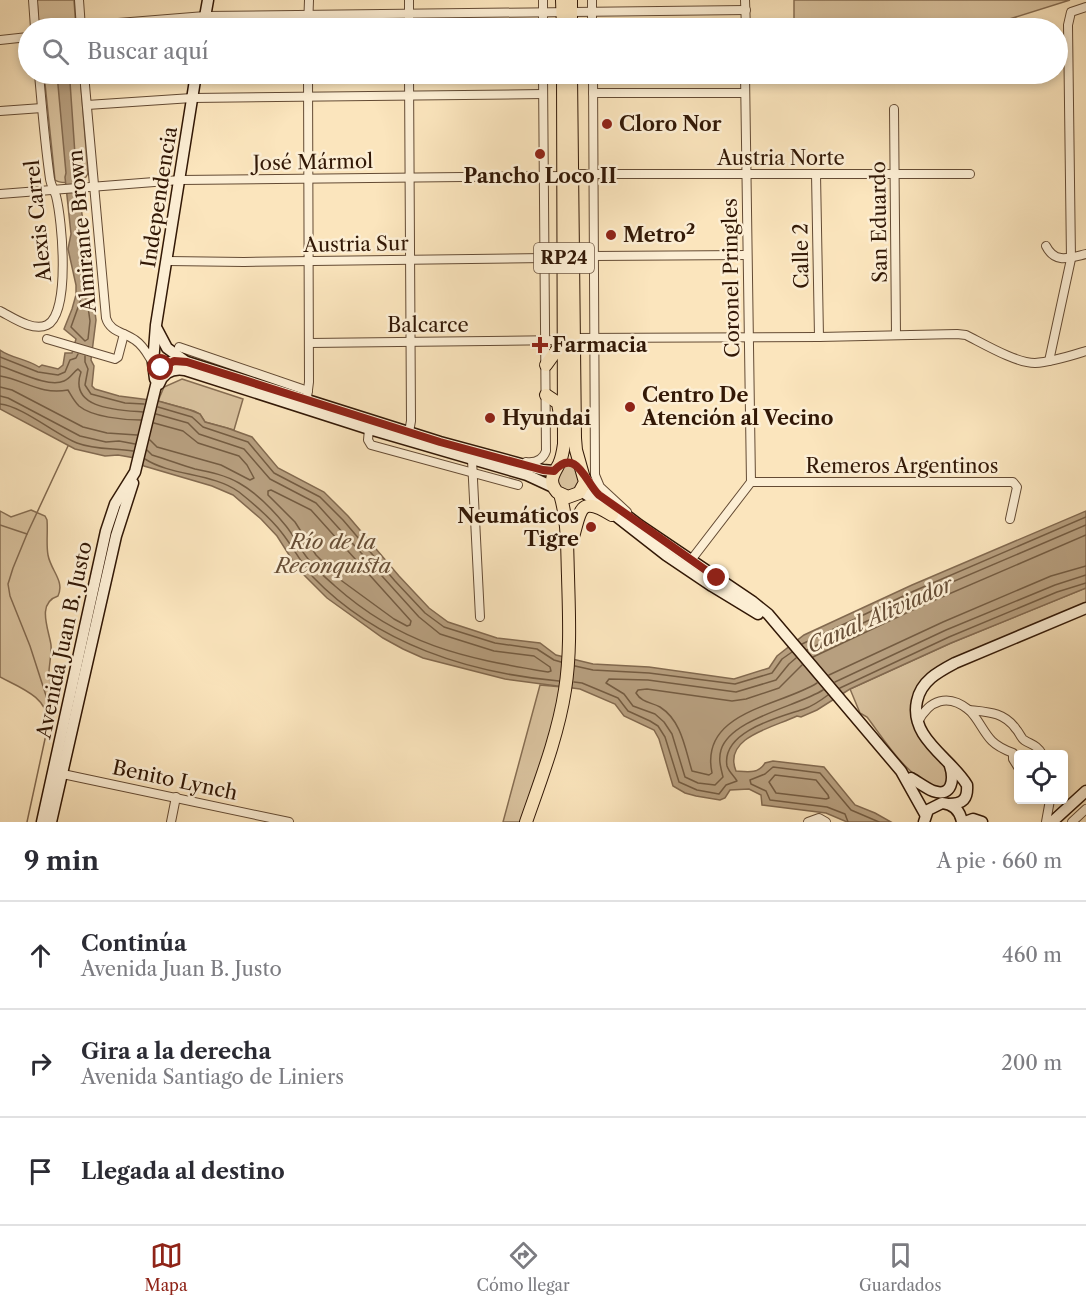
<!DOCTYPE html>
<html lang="es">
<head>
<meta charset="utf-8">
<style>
	:root { --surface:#fff; --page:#f7f7f7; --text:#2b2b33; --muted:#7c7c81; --line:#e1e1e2; --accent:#8f2418 }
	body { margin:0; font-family:"Libre Caslon Text",serif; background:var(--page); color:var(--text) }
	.controls { position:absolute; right:18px; bottom:18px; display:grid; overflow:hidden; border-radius:6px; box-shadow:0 3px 9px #0003 }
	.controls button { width:54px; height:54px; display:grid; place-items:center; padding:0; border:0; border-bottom:2px solid var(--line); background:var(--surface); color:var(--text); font:30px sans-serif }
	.stop { position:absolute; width:18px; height:18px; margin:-14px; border:4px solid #8f2418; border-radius:50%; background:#fff }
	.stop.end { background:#8f2418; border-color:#fff; box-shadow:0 2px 6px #0008 }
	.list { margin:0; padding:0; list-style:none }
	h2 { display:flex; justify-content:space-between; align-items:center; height:78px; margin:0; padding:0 24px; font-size:26px }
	h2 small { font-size:20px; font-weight:400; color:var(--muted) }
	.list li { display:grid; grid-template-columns:39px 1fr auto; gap:18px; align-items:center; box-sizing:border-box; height:108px; padding:0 24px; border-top:2px solid var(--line) }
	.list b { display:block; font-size:22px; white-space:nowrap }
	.list p { margin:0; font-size:20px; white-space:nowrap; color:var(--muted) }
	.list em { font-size:20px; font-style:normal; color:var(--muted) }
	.icon { flex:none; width:33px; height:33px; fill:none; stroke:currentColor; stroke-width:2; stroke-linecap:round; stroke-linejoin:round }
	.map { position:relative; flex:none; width:1086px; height:822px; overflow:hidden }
	.search { position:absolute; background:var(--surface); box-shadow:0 3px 9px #0003; left:18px; right:18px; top:18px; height:66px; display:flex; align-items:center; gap:15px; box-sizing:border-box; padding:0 21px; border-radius:33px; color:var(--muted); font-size:22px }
	.sheet { height:402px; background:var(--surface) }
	nav { display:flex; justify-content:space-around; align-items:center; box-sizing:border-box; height:84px; border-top:2px solid var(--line); background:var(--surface); font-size:16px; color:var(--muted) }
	nav a { display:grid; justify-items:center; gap:3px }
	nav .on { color:var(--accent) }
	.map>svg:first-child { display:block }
	.green { fill:#d9c29e; stroke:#866d52; stroke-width:1.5 }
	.water { fill:#b79f7f; stroke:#82694f; stroke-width:1.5 }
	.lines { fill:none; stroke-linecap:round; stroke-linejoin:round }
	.shore { stroke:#745c42; stroke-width:1.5 }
	.stream { stroke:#82694f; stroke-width:1.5 }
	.street-casing { stroke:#644b34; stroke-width:10 }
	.secondary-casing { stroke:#321806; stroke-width:13 }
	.primary-casing { stroke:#321806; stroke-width:14 }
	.street { stroke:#fceed4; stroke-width:8 }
	.secondary { stroke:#fceed4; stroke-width:10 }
	.primary { stroke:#fbe5bd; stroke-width:12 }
	.route { stroke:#8f2418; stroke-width:8 }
	.poi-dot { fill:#8f2418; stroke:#fceed4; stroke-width:2 }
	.labels { text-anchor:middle; stroke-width:5; stroke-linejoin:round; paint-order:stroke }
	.shield { fill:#fceed4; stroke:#6f5844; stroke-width:1.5 }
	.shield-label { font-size:18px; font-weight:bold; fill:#321806 }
	.poi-label { font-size:20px; font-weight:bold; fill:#321806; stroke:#fceed4; text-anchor:start }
	.street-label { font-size:20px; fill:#321806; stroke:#fceed4 }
	.water-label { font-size:21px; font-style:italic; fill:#674e36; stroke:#fceed4 }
</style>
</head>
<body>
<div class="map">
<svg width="1086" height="822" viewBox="0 0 1086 822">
	<rect width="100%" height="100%" fill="#fbe5bd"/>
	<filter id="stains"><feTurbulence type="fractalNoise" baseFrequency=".00333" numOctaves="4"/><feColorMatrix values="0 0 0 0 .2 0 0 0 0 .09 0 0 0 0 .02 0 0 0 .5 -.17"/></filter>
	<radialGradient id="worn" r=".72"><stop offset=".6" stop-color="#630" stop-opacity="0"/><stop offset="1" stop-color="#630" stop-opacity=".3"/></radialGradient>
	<g class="green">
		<polygon points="37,0 74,0 76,28 39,28"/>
		<polygon points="794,0 1070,0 981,28 794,28"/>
		<path d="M 44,74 L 80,74 L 88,173 L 86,177 C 79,182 62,185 55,180 Z"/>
		<polygon points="182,379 243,399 234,430 205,422 200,414 194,411 158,401 164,387"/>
		<polygon points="568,465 577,468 580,488 563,492 555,477 563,466"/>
		<path d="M 31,510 L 45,516 L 47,520 C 48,532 46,544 48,555 C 51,571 65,581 58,596 C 36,603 49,630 51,645 C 52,656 48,667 49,678 C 50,685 55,688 57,695 C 60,705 55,717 47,723 C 50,698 19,687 0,677 L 0,511 L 11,517 Z"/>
		<path d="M 1086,588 L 1086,604 L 930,673 L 913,713 L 949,768 L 951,777 L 944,787 C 913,788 884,739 867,717 L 860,713 L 850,689 L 951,643 Z"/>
		<polygon points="540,685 562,687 558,708 522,822 503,822"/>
	</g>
	<path class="water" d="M 57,74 L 69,74 L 70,82 L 76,169 L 96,320 L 91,360 L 94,366 L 92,386 L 95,389 L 119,396 L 158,401 L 190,410 L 200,414 L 205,422 L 227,428 L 252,437 L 278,468 L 324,492 L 348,516 L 399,576 L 429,608 L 448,622 L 497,638 L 540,643 L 556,655 L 593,664 L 649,667 L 734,679 L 769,668 L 777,656 L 804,635 L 912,585 L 1086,511 L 1086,588 L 951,643 L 850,689 L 817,710 L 801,717 L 797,716 C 775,727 722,737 736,771 C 748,772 758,774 765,763 L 773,761 L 824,767 L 855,805 L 875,813 L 891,822 L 847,822 L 826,813 L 762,805 L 761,795 L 749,789 L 730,790 L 725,798 L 720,800 L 696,796 L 685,793 L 673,786 L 659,739 L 654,730 L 624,716 L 615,704 L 580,689 L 505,679 L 423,658 L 403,649 L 383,638 L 327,598 L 298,569 L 277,536 L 261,519 L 233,495 L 212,486 L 144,466 L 135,458 L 118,455 L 105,456 L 75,449 L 0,409 L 0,350 C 11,358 27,359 39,367 L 42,365 L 58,369 L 63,365 L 65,353 L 72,353 L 76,339 L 64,329 L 72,309 L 76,295 L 76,285 L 68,249 L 71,234 L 65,177 L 66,173 Z"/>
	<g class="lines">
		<g class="shore">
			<polygon points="84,297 87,300 90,321 88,339 85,341 71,327 81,299"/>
			<polyline points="85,356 85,362 88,369 85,385 91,394 125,403 144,404"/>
			<polyline points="0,357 38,372 58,375 65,372 70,360 76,358 78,354"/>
			<path d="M 0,366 C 17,371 48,388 64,381 C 71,378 73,372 78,369 L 81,372 C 68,409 118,410 143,412"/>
			<path d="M 0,376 C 25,380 39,395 68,390 C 71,395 74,401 79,406 C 92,417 124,420 141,420"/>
			<polyline points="0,387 12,390 83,427 107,433 137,435"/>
			<polyline points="0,396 8,398 80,436 106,442 119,441 135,444"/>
			<path d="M 0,404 C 22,406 55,434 77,443 C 95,450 114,448 133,451"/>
			<polyline points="158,407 192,417 203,427 248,442 274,473 320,497 343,520 395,581 425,613 444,627 495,643 537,649 554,660 561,662"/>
			<polyline points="150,440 157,447 221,465 250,480 254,478 247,465 239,456 198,443 183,431 154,423"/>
			<path d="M 147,450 L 152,455 C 166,459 181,465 195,469 C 210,472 225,475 239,483 C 257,493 273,510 286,526 C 295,537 300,550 309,560 C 316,570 326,578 335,586 C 401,645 463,658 548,672 L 551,671 L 550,667 L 534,656 L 494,651 L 440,634 L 419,617 L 316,503 L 270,479 L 244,449 L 199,434 L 188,423 L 156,414"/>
			<path d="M 145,459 C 171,476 213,473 239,492 C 254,504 270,517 282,533 C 293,547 301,563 313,577 C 377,644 469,673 559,681"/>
			<polygon points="271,490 311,510 411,621 410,625 407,626 394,619 342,581 316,555 295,522 268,495 268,491"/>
			<polyline points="802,644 914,591 1086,517"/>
			<polyline points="807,650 917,597 1086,525"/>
			<polyline points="813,657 921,606 1086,535"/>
			<path d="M 796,658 L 789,664 L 776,680 L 736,692 L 648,680 L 609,679 L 606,683 L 624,694 L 633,706 L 655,714 L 664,722 L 672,734 L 685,777 L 698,783 L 715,785 L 723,777 C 721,768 718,760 721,750 C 730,719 798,706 823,690"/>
			<path d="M 802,665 L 779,688 L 746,699 L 732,701 L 647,689 L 638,690 L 636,693 C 642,703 651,702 660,707 C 682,721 685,749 692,771 L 709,775 L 712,773 C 699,711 781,706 817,683"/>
			<polyline points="575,666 593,670 649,673 735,684 772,673 782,659 792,652"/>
			<polyline points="829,675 943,622 1051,576 1086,566"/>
			<path d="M 574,682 L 582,683 L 618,698 L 628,711 L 650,721 L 658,726 L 665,737 L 679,782 L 697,790 L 719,794 L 726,785 L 737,781 C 734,776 729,772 727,766 C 721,731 780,717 804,709 C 813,706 820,701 828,695"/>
			<polyline points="835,682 946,630 1055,585 1086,575"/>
			<polyline points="840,688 949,637 1057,592 1086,583"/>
			<polygon points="775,775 816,780 828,795 829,798 826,799 776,793 769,782"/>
			<polyline points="848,822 845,814 827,807 770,800 766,791 751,784 750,780 765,774 773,767 820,773 851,810 879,822"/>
		</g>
		<g class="stream">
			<polyline points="0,525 27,534"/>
			<polyline points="27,822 50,716 50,708 30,646 10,596 8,584 13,568 27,534 68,446"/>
		</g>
		<g class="street-casing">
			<g id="street">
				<polyline points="33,0 35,28"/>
				<polyline points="79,0 81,28"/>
				<polyline points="409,0 409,28"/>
				<polyline points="543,0 543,28"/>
				<polyline points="592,0 592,28"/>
				<polyline points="745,0 746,28"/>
				<polyline points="81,26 205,16 746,10"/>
				<polyline points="308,28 309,0"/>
				<polyline points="0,40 28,37"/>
				<path d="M 84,74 L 106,318 C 110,332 124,332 135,340 C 144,346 148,355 153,363"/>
				<polyline points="593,74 595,475 600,487 627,512"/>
				<polyline points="593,93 745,93"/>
				<polyline points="87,105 192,98 543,94"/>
				<polyline points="894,109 896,335"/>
				<polyline points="0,111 42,108"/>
				<polyline points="572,174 970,174"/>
				<polyline points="816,174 819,337"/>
				<polyline points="0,194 180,180 564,176"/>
				<path d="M 1046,246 C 1055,264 1069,258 1086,254"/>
				<polyline points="593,256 747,255"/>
				<polyline points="168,261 244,262 545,258"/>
				<path d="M 0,311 C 12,317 33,332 47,325 C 71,313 62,219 56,196 C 54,190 51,185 50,179 C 45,144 42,108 39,74"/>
				<path d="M 574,338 L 819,337 L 957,334 L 966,335 C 984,344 1016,363 1035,363 C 1052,362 1070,356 1086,351"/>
				<polyline points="47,339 115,359 118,357 124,334"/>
				<polyline points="309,343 564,340"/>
				<polyline points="179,347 308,391"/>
				<polyline points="1049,361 1071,259 1068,25 1071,12 1086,7"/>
				<polyline points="306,405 309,382 308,74"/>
				<polyline points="369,429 368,440 371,445 518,485"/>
				<polyline points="409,432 411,421 409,74"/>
				<polyline points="472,460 480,617"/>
				<path d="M 526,462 C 535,463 543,460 546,451 L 543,74"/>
				<polyline points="751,482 1013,482 1017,487 1010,519"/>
				<polyline points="688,564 751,482 745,74"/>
				<path d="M 969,710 C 988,712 1004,712 1016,729 C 1019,732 1021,738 1024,740 C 1032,745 1037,745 1042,754"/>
				<path d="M 918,722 C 929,700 948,693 969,710 C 978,718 983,732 992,741 C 998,747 1005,750 1013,753 L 1013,759 L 1018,767"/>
				<polyline points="58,773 289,822"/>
				<polyline points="171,822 176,797"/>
				<polyline points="808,822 819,818 826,822"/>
				<polyline points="1046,822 1050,800"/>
				<polyline points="1072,822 1086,809"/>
			</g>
		</g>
		<g class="secondary-casing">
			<g id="secondary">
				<polyline points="203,28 208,0"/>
				<polyline points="157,329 167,348 185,361"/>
				<polyline points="155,379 153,363 156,325 196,74"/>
				<path d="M 159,384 C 163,373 173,368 185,370 L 366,428 L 527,475 L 553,487"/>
				<polyline points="585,478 596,492 639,525 753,602 768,614 901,771 925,814"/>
				<polyline points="581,491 598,502 666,555 712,586 758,614"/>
				<path d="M 911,778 C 918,782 926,788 933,791 C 953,798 954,778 950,766"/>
				<path d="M 949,804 C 963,804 968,799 967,785 C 951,758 909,738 917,701 C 921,681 938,672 955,663 L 1086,608"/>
				<polyline points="42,822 106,531 115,504 135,472 159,373 169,362 180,361 187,362 440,442 543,470 554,471"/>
				<polyline points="51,822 116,536 133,483"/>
				<path d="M 924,822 L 928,810 L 942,803 C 953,804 960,810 962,822"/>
				<polyline points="965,822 973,819 982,822"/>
				<polyline points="1052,822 1086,791"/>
			</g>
		</g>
		<g class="primary-casing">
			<g id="primary">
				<polyline points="562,0 563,28"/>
				<polyline points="571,0 571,28"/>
				<path d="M 563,74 L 564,444 C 563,451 562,458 559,464 C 553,475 548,481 557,492 L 568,497 L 579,493 L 585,482 L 576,450 L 575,438 L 571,74"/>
				<polyline points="546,365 564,340"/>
				<polyline points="546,395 558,403 560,415"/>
				<path d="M 573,537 C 581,510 579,495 612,515"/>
				<path d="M 526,822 C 541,779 558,735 565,690 C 571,652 569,614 568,576 C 567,549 568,521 560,494"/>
			</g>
		</g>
		<use href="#street" class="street"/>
		<use href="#secondary" class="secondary"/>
		<use href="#primary" class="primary"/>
	</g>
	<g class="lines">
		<path class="route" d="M 161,368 L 174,361 L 187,362 L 440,442 L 543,470 L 554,471 C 576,446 586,483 599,495 L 717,578"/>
	</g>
	<g class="poi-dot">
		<circle cx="607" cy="124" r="6"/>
		<circle cx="540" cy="154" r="6"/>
		<circle cx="611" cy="235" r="6"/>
		<path d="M537 336h6v6h6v6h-6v6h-6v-6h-6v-6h6z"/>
		<circle cx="630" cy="407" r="6"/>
		<circle cx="490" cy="418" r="6"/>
		<circle cx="591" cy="527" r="6"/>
	</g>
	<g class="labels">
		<rect class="shield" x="534" y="243" width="60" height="30" rx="4.5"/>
		<g class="shield-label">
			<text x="564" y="264">RP24</text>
		</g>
		<g class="poi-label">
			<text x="619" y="131">Cloro Nor</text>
			<text x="540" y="183" text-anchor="middle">Pancho Loco II</text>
			<text x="623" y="242">Metro²</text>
			<text x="552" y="352">Farmacia</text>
			<text x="642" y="402">Centro De<tspan x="642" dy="23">Atención al Vecino</tspan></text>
			<text x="502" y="425">Hyundai</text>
			<text x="579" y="523" text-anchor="end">Neumáticos<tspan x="579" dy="23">Tigre</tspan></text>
		</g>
		<g class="street-label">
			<text x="781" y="165">Austria Norte</text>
			<text transform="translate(313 162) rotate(-1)" y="7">José Mármol</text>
			<text transform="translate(159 197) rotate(-81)" y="7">Independencia</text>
			<text transform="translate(38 221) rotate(-96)" y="7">Alexis Carrel</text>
			<text transform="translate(879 222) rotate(-91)" y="7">San Eduardo</text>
			<text transform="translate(82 231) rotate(-95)" y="7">Almirante Brown</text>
			<text transform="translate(356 244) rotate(-1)" y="7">Austria Sur</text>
			<text transform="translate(801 256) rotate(-91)" y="7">Calle 2</text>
			<text transform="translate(731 278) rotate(-91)" y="7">Coronel Pringles</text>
			<text x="428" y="332">Balcarce</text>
			<text x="902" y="473">Remeros Argentinos</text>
			<text transform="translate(64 640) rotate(-78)" y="7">Avenida Juan B. Justo</text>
			<text transform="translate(175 780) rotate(12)" y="7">Benito Lynch</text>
		</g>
		<g class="water-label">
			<text x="333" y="549">Río de la<tspan x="333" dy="24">Reconquista</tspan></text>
			<text transform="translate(880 615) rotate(-24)" y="7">Canal Aliviador</text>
		</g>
	</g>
	<rect width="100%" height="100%" filter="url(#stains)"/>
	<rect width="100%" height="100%" fill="url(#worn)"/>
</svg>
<div class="controls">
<button><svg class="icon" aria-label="locate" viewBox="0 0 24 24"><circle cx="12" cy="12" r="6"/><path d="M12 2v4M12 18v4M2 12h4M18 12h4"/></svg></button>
</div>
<div class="stop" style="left:161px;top:368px"></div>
<div class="stop end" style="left:717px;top:578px"></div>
<div class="search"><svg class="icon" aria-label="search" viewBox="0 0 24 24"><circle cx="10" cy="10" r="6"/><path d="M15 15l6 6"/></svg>Buscar aquí</div>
</div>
<section class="sheet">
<h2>9 min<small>A pie · 660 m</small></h2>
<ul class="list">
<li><svg class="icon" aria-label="ahead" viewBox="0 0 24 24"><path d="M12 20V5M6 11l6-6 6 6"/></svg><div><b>Continúa</b><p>Avenida Juan B. Justo</p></div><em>460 m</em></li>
<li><svg class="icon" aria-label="right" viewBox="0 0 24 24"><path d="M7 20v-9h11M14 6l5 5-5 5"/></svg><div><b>Gira a la derecha</b><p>Avenida Santiago de Liniers</p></div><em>200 m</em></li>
<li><svg class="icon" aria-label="arrive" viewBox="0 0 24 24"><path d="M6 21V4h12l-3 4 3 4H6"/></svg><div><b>Llegada al destino</b></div></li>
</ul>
</section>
<nav>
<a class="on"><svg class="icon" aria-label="map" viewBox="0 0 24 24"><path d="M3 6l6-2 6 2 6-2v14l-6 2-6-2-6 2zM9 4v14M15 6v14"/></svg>Mapa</a>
<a><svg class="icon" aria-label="directions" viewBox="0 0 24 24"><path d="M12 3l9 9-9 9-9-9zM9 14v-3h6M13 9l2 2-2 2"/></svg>Cómo llegar</a>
<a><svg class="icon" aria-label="saved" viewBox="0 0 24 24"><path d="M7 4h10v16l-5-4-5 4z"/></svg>Guardados</a>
</nav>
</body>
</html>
